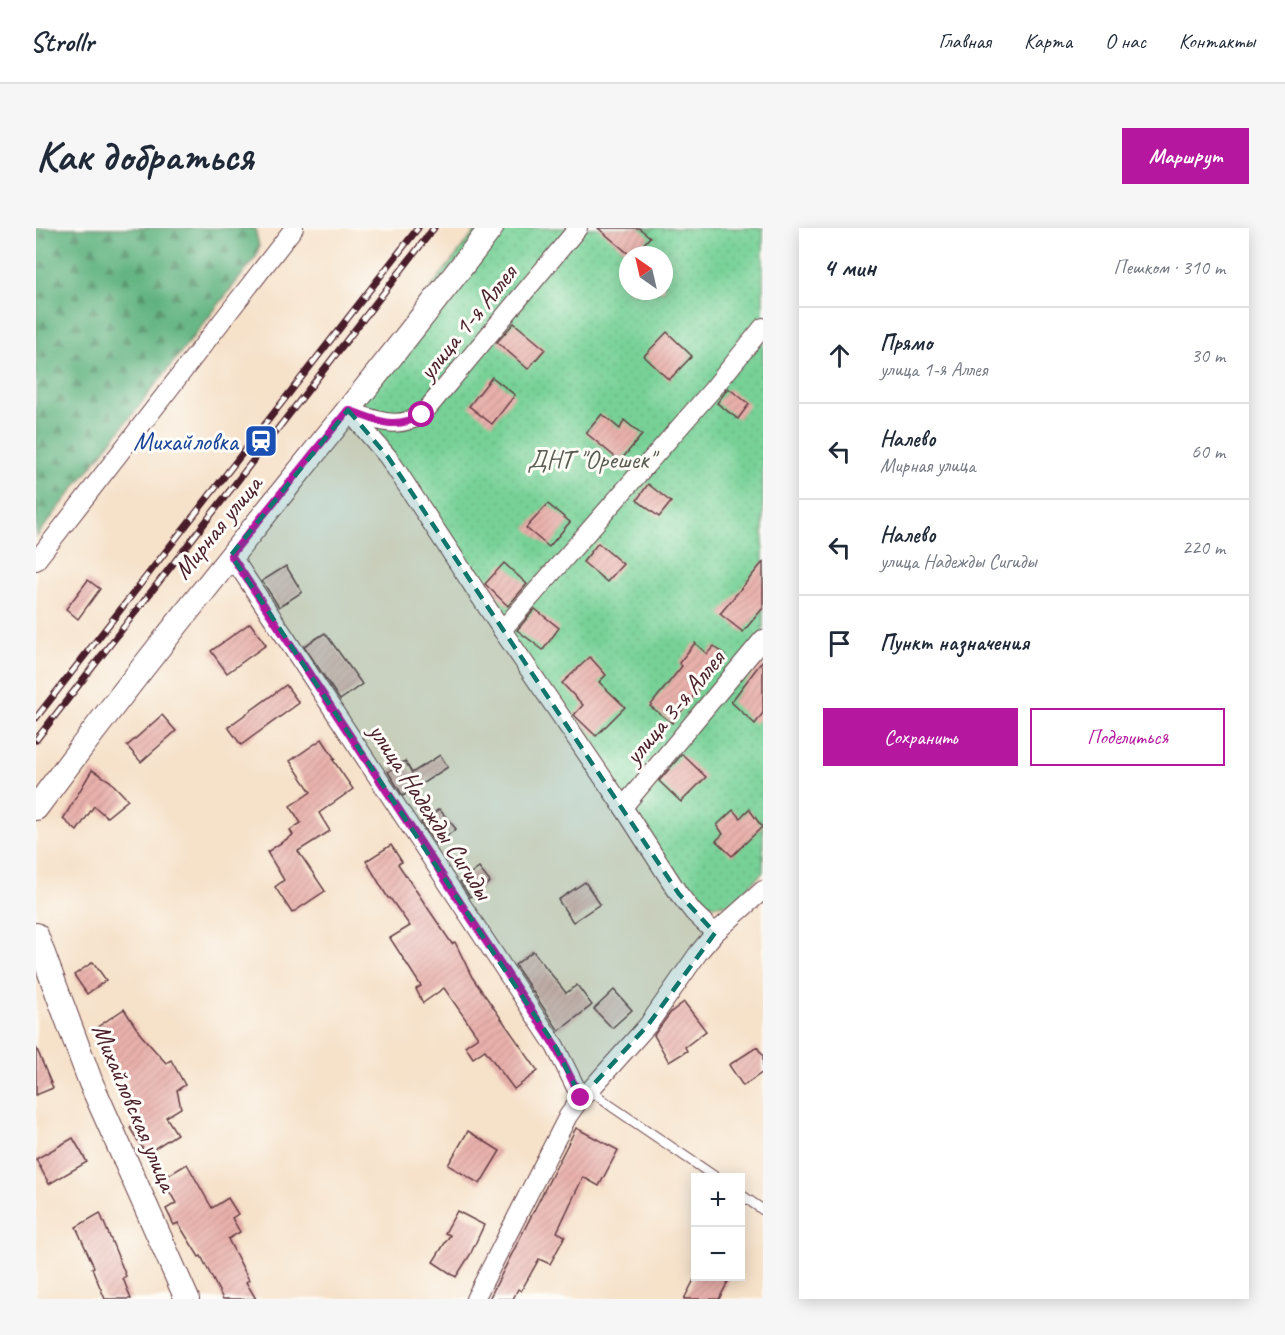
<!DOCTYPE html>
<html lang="ru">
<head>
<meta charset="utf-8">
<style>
	:root { --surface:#fff; --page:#f6f6f7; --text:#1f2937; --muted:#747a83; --line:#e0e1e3; --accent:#b5179e }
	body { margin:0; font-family:Caveat,sans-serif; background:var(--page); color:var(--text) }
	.controls { position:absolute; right:18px; bottom:18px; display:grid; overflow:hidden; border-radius:0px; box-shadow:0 3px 15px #0003 }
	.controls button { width:54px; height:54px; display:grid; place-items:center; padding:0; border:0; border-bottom:2px solid var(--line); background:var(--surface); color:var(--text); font:30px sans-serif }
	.compass { position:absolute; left:583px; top:18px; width:54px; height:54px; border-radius:50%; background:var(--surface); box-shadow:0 3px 15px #0003; rotate:326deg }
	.stop { position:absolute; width:18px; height:18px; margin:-14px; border:4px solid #b5179e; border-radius:50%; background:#fff }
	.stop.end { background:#b5179e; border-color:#fff; box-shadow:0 2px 6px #0008 }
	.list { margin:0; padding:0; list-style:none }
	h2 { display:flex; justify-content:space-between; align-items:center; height:78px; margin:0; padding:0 24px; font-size:26px }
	h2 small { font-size:20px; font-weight:400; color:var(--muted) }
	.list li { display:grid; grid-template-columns:39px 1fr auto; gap:18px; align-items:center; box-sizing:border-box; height:96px; padding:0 24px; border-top:2px solid var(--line) }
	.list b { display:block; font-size:22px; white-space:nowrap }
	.list p { margin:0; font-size:20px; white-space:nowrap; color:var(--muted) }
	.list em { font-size:20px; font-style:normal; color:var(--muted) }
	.actions { display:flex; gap:12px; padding:18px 24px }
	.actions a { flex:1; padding:14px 0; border:2px solid var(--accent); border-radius:0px; text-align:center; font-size:21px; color:var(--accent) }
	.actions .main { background:var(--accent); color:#fff }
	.icon { flex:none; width:33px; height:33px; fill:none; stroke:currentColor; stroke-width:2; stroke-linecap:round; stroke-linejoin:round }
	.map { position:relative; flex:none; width:727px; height:1071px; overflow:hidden; border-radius:0px }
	header { display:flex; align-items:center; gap:36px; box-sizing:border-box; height:84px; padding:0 30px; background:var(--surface); border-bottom:2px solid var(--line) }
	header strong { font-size:28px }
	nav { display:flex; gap:33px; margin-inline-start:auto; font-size:21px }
	.intro { display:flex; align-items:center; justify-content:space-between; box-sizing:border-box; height:144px; padding:0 36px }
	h1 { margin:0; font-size:42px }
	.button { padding:15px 27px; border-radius:0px; background:var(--accent); color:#fff; font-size:21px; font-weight:700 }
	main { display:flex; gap:36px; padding:0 36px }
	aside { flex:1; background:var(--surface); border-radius:0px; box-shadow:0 3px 15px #0003 }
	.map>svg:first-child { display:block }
	.green { fill:url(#green-dots); stroke:#607861; stroke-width:1.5; fill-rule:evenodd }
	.forest { fill:url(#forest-firs); stroke:#566956; stroke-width:1.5 }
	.building { fill:url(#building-hatch) }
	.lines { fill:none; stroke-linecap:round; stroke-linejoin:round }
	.service-casing { stroke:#643c43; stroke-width:11 }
	.minor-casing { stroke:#643c43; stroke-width:20 }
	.tertiary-casing { stroke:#643c43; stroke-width:26 }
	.service { stroke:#fff; stroke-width:9 }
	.minor { stroke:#fff; stroke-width:18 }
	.tertiary { stroke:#fff; stroke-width:24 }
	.rail-casing { stroke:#4a1f2b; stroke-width:7 }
	.rail { stroke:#fdfcf7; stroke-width:4.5; stroke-dasharray:14; stroke-linecap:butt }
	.route { stroke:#b5179e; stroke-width:8 }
	.marked { fill:#0f766e; fill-opacity:0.2; stroke:#0f766e; stroke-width:4.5; stroke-dasharray:12 8; stroke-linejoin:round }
	.labels { text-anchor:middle; stroke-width:6; stroke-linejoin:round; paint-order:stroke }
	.street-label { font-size:26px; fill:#4a1f2b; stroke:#fdfcf7 }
	.transit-label { font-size:26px; fill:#164399; stroke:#fdfcf7; text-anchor:end }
	.park-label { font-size:26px; fill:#5a5d51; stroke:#fdfcf7 }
</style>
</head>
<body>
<header>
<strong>Strollr</strong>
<nav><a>Главная</a><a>Карта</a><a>О нас</a><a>Контакты</a></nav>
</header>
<div class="intro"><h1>Как добраться</h1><a class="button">Маршрут</a></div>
<main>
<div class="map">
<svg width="727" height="1071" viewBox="0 0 727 1071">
	<defs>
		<pattern id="green-dots" width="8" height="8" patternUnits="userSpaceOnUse" patternTransform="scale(1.5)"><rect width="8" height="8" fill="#77d197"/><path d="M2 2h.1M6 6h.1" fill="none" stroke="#68b382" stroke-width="1.8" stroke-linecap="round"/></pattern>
		<pattern id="forest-firs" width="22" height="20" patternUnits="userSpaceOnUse" patternTransform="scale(1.5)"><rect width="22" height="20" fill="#61b380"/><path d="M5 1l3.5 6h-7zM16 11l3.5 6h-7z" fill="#529169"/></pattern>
		<pattern id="building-hatch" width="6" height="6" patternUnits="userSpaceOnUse" patternTransform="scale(1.5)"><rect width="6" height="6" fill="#e9b1ac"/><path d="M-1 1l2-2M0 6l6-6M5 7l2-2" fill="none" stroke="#c99894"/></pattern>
	</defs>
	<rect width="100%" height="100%" fill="#fdfcf7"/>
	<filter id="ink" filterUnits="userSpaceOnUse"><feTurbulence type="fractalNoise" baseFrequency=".0167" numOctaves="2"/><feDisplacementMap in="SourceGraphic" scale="12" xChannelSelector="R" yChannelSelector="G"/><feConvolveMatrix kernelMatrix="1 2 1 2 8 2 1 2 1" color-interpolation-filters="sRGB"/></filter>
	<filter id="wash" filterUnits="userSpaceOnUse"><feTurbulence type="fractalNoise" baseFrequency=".008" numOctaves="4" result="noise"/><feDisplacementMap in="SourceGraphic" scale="24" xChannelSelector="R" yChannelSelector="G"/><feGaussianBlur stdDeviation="1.35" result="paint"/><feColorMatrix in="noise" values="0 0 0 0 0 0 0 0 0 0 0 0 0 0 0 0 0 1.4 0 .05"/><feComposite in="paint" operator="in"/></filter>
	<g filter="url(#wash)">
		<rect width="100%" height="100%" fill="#f6e1c9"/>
		<path class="green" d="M 442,0 L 727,0 L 727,644 L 696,675 L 680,677 L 663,675 L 587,579 L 306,172 ZM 592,27 L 628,27 L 628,63 L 592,63 Z"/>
		<polygon class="forest" points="0,0 219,0 223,18 220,29 0,309"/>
		<g id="blocks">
			<g class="building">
				<polygon points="562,0 603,0 614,9 598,27 594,27"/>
				<polygon points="478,95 509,121 492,141 461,114"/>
				<polygon points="631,104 656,128 633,152 608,128"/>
				<polygon points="456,149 479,167 456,196 433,178"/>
				<polygon points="692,160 713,176 702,191 681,175"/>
				<polygon points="566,186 584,201 588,192 606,207 584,233 550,205"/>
				<polygon points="612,256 635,274 623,289 601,272"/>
				<polygon points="512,276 534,294 513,319 490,300"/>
				<polygon points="562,315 587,336 571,354 547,334"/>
				<polygon points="727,334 727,380 707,404 684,386"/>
				<polygon points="468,335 491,356 472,378 449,356"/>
				<polygon points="250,338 266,364 243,379 226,353"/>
				<polygon points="52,352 64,361 42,391 30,381"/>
				<polygon points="499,381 523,400 507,422 481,402"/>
				<polygon points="214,395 230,417 191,445 175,423"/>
				<polygon points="289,405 326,456 304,472 268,418"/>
				<polygon points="659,415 671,426 678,418 689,427 636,495 614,478 646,438 643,435"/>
				<polygon points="554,429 570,447 563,454 589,479 560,508 538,487 547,477 526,455"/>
				<polygon points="727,432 727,485 719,496 695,474"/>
				<polygon points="250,457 263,475 205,517 192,499"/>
				<polygon points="126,487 140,503 105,534 91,518"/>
				<polygon points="286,511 299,531 297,532 317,561 283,585 294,603 262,623 289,663 256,685 239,659 248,652 231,624 257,607 254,602 265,595 254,578 275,564 254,533"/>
				<polygon points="646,526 670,549 645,574 623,553"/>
				<polygon points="404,527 412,539 367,568 352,544 369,533 376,545"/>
				<polygon points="56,542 74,553 92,572 71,589 58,578 41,603 27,591"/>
				<polygon points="403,581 420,601 400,617 385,595"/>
				<polygon points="713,581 726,599 696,628 680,613 687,606 681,597 697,582 704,590"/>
				<polygon points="355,617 366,634 362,636 416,716 419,714 436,749 502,843 478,861 449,822 437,830 429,818 442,809 408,760 387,775 380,761 385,758 354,710 374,698 354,670 352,670 330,633"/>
				<polygon points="443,640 454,654 434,669 424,654"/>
				<polygon points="549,654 564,676 537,694 522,672"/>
				<polygon points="497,723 530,765 541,757 556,777 523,803 479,737"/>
				<polygon points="57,734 70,752 51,766 38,747"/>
				<polygon points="578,762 596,782 576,800 558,781"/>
				<polygon points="648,774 670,803 649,819 651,823 633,834 618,807 635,784"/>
				<polygon points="88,781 105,807 130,835 135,832 149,857 141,862 145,880 130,889 141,906 110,926 94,900 103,894 84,860 92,855 57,802"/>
				<polygon points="0,819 17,860 0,867"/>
				<polygon points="721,819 727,828 727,844 707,858 693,837"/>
				<polygon points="540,900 582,922 563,958 547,949 521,1004 529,1008 514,1036 503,1031 485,1063 482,1061 477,1071 453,1071"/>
				<polygon points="432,903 464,923 444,956 412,937"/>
				<polygon points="37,910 51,934 13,956 0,931"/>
				<polygon points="151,936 176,980 192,970 202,986 196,990 204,1004 192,1011 213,1052 210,1054 220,1071 187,1071 165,1028 163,1029 142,995 138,997 130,981 140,975 126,951"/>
				<polygon points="421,983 448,997 434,1027 420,1049 397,1034 414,1007 409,1005"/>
				<polygon points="64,985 90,1048 87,1050 95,1071 69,1071 56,1040 58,1039 40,999"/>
				<polygon points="660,1048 695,1048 683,1071 648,1071"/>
			</g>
		</g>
	</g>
	<g filter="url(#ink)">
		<use href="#blocks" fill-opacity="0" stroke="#643c43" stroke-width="1.5"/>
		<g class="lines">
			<g class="service-casing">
				<g id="service">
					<polyline points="554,862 575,878 681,950"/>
					<polyline points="704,966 727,982"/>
				</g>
			</g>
			<g class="minor-casing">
				<g id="minor">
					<polyline points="312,182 352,229 466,402 587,579 643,666 658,685 679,705"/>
					<path d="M 313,183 C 341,192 359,202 386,187 L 542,0"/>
					<polyline points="195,327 519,818 545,870"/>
					<polyline points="0,333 258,0"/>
					<polyline points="466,402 676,162 727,99"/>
					<polyline points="587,579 727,411"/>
					<polyline points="439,1071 532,888 545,870 554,862 612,797 663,724 679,705 727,662"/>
				</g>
			</g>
			<g class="tertiary-casing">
				<g id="tertiary">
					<path d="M 0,580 C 146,382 306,196 455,0"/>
					<polyline points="0,707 55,855 151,1071"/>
				</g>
			</g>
			<use href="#service" class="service"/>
			<use href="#minor" class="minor"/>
			<use href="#tertiary" class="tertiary"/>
			<g class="rail-casing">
				<g id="rail">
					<polyline points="0,490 382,0"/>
					<polyline points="0,512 398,0"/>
				</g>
			</g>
			<use href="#rail" class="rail"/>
		</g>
	</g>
	<g class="lines" filter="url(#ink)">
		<path class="route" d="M 386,187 C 357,203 341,192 312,182 L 195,327 L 519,818 L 545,870"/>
	</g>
	<path class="marked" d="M 312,182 L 352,229 L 643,666 L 679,705 L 612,797 L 545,870 L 519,818 L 195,327 Z"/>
	<defs>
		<g id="station-square" transform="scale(1.725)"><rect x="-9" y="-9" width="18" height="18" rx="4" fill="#1a4fb4" stroke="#fdfcf7"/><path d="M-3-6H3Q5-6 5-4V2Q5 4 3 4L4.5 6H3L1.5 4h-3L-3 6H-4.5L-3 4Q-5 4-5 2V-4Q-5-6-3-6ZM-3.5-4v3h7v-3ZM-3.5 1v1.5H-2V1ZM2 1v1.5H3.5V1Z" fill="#fff"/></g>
	</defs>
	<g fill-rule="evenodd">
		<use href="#station-square" x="225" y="213"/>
	</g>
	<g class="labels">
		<g class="street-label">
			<text transform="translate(431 94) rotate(-51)" y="9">улица 1-я Аллея</text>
			<text transform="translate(181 299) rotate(-51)" y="9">Мирная улица</text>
			<text transform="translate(638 479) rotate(-50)" y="9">улица 3-я Аллея</text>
			<text transform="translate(395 583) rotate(57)" y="9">улица Надежды Сигиды</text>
			<text transform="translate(99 879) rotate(67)" y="9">Михайловская улица</text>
		</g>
		<g class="transit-label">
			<text x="202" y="222">Михайловка</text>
		</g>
		<g class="park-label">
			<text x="555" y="240">ДНТ "Орешек"</text>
		</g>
	</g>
</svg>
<div class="controls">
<button>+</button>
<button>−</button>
</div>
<svg class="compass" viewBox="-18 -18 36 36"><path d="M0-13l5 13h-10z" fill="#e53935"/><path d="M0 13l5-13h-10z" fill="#747a83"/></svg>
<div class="stop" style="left:386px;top:187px"></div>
<div class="stop end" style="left:545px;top:870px"></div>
</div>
<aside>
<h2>4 мин<small>Пешком · 310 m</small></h2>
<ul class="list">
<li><svg class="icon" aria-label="ahead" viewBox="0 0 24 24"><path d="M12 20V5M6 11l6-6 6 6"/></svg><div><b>Прямо</b><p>улица 1-я Аллея</p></div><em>30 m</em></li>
<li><svg class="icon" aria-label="left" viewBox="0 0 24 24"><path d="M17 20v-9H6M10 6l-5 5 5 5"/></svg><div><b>Налево</b><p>Мирная улица</p></div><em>60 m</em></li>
<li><svg class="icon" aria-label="left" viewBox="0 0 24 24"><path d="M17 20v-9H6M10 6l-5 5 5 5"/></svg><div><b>Налево</b><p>улица Надежды Сигиды</p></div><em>220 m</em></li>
<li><svg class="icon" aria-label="arrive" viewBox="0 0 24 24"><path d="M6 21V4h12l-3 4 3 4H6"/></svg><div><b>Пункт назначения</b></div></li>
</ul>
<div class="actions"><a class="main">Сохранить</a><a>Поделиться</a></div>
</aside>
</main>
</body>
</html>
